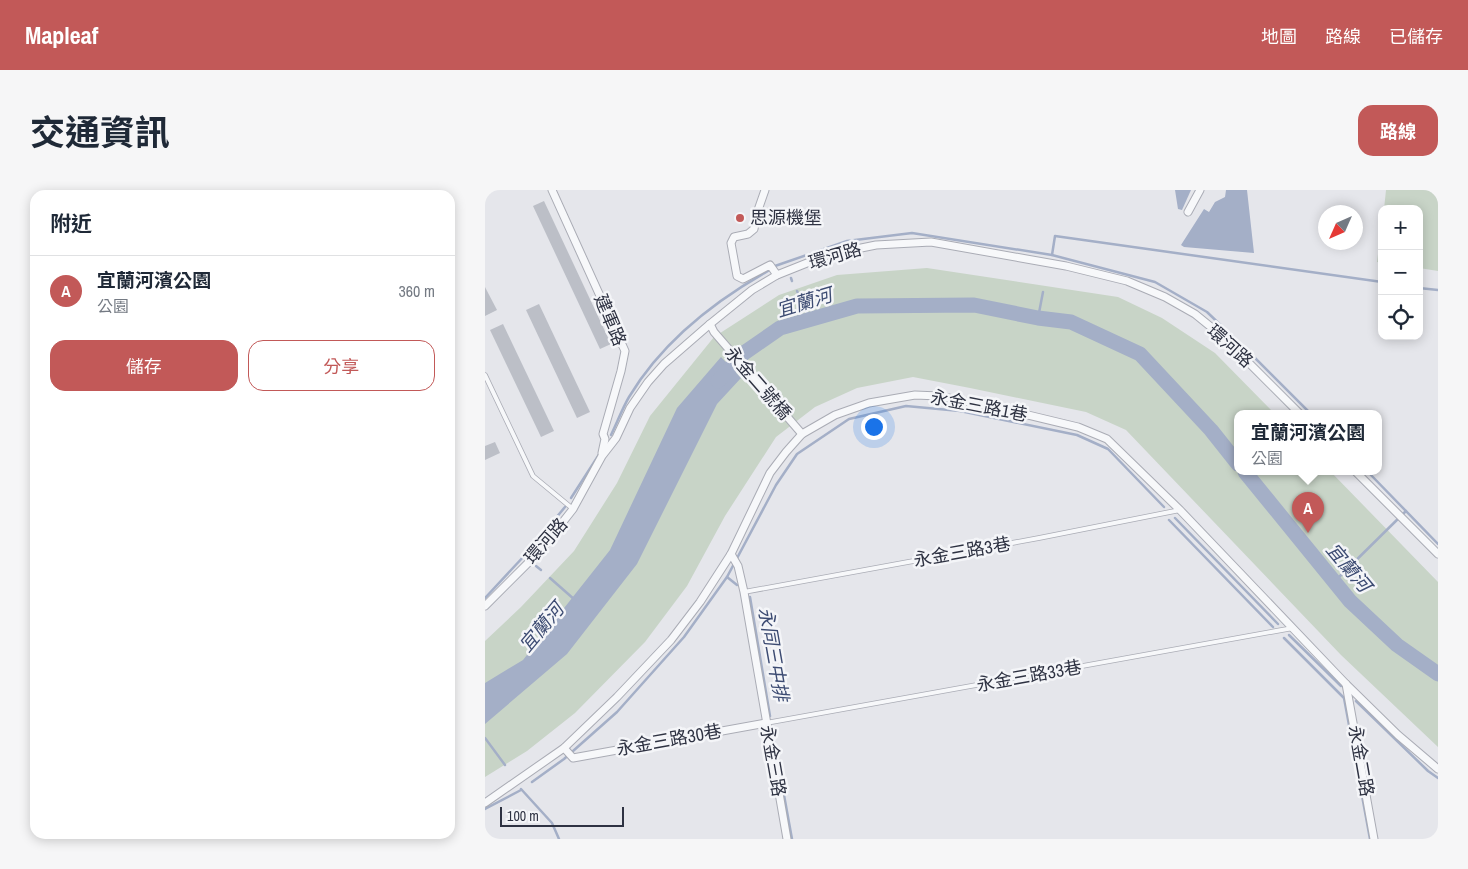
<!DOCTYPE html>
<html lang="zh-TW">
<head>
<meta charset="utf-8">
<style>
	:root { --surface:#fff; --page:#f6f6f7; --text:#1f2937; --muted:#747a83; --line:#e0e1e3; --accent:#c25958 }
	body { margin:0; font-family:"Archivo Narrow","Noto Sans TC",sans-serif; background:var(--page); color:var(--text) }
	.controls { position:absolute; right:15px; top:15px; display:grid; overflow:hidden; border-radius:10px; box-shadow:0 2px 12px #0003 }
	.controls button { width:45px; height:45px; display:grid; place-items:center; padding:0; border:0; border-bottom:1px solid var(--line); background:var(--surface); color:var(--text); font:25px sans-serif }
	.compass { position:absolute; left:833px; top:15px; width:45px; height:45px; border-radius:50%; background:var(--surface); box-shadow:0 2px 12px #0003; rotate:225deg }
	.scale { position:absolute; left:15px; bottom:12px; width:124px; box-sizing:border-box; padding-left:5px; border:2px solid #2e3242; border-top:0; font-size:14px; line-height:18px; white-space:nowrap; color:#2e3242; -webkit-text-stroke:4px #f4f5f8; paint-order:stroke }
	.you { position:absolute; left:388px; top:236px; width:18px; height:18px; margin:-12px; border:4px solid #fff; border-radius:50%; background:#1a73e8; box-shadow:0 0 0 8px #1a73e833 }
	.badge { display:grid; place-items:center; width:32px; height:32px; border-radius:50%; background:var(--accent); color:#fff; font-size:16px; font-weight:700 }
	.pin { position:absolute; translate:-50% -41px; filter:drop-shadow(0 1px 2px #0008) }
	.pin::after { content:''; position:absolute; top:26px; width:18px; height:15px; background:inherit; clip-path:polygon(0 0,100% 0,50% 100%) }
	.popup { position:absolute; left:749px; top:220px; width:148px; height:65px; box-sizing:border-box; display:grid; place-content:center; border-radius:10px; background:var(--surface); filter:drop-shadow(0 1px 4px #0005); font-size:16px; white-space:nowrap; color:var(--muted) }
	.popup b { font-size:19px; color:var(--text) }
	.popup::after { content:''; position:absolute; left:50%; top:100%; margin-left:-10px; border:10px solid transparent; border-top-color:var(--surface) }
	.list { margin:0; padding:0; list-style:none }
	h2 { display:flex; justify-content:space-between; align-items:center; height:65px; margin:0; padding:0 20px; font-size:21px }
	h2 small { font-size:16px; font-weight:400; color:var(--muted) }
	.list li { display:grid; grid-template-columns:32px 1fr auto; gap:15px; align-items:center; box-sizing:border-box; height:70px; padding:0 20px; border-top:1px solid var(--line) }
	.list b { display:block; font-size:19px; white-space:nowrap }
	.list p { margin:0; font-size:16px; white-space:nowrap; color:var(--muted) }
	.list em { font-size:16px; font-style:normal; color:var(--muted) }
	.actions { display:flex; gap:10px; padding:15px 20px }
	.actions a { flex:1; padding:11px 0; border:1px solid var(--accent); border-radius:15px; text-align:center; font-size:18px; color:var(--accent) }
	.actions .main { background:var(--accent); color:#fff }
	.icon { flex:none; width:28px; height:28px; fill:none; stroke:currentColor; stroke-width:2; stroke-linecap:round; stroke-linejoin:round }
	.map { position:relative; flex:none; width:953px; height:649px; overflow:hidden; border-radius:15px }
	header { display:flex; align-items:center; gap:30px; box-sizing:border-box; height:70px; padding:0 25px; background:var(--accent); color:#fff }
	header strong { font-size:24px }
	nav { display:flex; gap:28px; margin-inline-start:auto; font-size:18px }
	.intro { display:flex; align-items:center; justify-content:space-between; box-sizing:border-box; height:120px; padding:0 30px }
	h1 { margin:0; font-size:35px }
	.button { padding:12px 22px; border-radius:15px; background:var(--accent); color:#fff; font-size:18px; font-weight:700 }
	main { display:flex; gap:30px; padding:0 30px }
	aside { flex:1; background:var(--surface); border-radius:15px; box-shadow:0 2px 12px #0003 }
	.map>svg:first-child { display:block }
	.green { fill:#c8d4c7 }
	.water { fill:#a4afc7 }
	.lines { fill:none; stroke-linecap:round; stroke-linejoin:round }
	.stream { stroke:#a4afc7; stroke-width:2.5 }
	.river { stroke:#a4afc7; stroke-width:15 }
	.building { fill:#bcbfc7 }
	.lane-casing { stroke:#aaacb5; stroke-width:5.5 }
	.street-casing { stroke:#aaacb5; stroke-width:9 }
	.lane { stroke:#f7f8fa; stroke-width:4 }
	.street { stroke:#f7f8fa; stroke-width:7 }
	.poi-dot { fill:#c25958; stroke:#f4f5f8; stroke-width:2 }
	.labels { text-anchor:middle; stroke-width:5; stroke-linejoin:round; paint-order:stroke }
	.poi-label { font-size:18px; fill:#2e3242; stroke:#f4f5f8; text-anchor:start }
	.street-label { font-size:18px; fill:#2e3242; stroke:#f4f5f8 }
	.water-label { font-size:19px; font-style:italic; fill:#3c4b72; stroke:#f4f5f8 }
</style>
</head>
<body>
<header>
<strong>Mapleaf</strong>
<nav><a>地圖</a><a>路線</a><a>已儲存</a></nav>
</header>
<div class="intro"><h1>交通資訊</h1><a class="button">路線</a></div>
<main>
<aside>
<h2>附近<small></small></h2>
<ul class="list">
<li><span class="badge">A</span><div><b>宜蘭河濱公園</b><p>公園</p></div><em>360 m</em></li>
</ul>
<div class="actions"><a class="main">儲存</a><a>分享</a></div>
</aside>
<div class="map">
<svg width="953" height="649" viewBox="0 0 953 649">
	<rect width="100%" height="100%" fill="#e5e6eb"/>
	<g class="green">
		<polygon points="901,0 953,0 953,81 934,78 934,19 899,19"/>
		<polygon points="897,33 897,73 892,72"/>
		<polygon points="442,78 633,107 677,128 730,163 790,224 753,224 753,282 846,282 953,392 953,557 856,465 641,240 601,222 485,198 428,187 372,198 330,217 291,247 240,326 202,396 160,452 90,523 42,561 0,587 0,451 36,417 89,361 132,293 165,226 229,147 294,105 352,85"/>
	</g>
	<g class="water">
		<polygon points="690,0 706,0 697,20 693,19"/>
		<polygon points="741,0 762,0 769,63 699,57 696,55 719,19 724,22 730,12 740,7"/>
		<polygon points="236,167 256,188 232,214 152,374 82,464 0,534 0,493 38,470 125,360 192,218"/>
	</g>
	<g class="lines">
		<g class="stream">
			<polyline points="567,65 570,46 897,92"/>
			<polyline points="290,76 362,51 427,43 567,65 670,92 722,122 770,168 826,224"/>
			<polyline points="306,88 307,91"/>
			<polyline points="934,98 953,100"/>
			<polyline points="312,101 325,130"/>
			<polyline points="553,128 558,102"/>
			<path d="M 126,245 C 132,233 137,219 144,207 C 177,152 228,112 283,81"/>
			<polyline points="883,282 953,354"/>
			<polyline points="86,308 115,263"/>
			<polyline points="690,328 793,434"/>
			<polyline points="684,330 788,437"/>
			<polyline points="51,376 56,380"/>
			<polyline points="242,387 252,395"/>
			<polyline points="65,388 90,410"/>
			<polyline points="849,392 921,321"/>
			<polyline points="265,407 285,526"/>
			<polyline points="0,408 40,365 80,317"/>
			<polyline points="804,445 856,496"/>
			<polyline points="799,448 859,508 885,649"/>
			<polyline points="871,511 943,581 953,588"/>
			<polyline points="287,539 307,649"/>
			<polyline points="0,548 20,575"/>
			<polyline points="47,592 79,569 132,522 199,447 242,387 291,295 312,264 364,229 421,216 475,221 592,245 623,259 679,317"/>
			<polyline points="36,599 67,633 74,649"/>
			<polyline points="0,619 36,600"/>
		</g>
		<g class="river">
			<polyline points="233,191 259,163 295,138 372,116 489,115 553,128 586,132 655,164 726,240 753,274"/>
			<polyline points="760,282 865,411 912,455 953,484"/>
		</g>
	</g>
	<g class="building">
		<polygon points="59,11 126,154 115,159 48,16"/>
		<polygon points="0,97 12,120 0,126"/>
		<polygon points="54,114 105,222 92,228 41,120"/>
		<polygon points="18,134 69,241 56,247 5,140"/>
		<polygon points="10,252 15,263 0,270 0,256"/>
	</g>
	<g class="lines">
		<g class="lane-casing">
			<g id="lane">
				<polyline points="0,185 48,286 88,319"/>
				<polyline points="259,402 554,348 695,320"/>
				<polyline points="281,533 808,438"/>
			</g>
		</g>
		<g class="street-casing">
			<g id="street">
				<polyline points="67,0 140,161 136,181 118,244 120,249 117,263"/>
				<polyline points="280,0 272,23 269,39 263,44 249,47 246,53 252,86 258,89 285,75 292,85"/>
				<polyline points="703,22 715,0"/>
				<polyline points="225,134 229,142 317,244"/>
				<polyline points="871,282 953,364"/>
				<polyline points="246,364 253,376 259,402 302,649"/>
				<polyline points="0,416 55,361 88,319 117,266 131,248 145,218 163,192 179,174 225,134 267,100 292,85 342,65 391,55 446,52 581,76 642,91 680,107 710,124 737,146 815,224"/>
				<polyline points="861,494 889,649"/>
				<polyline points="79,558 88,568 281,533"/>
				<polyline points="0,613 79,558 132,507 186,450 215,412 246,364 285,283 301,262 317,244 350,225 384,213 430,205 454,206 539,224 593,237 622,249 695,320 861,494 913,545 953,579"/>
			</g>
		</g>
		<use href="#lane" class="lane"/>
		<use href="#street" class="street"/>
	</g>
	<circle class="poi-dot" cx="255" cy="28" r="5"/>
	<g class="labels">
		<g class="poi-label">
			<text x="265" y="34">思源機堡</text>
		</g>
		<g class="street-label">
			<text transform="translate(350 66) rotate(-16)" y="6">環河路</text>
			<text transform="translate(125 130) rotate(67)" y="6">建軍路</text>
			<text transform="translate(745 156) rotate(42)" y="6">環河路</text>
			<text transform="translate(273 193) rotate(49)" y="6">永金二號橋</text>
			<text transform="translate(494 216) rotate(11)" y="6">永金三路1巷</text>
			<text transform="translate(61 351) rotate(-49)" y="6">環河路</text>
			<text transform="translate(477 362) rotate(-10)" y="6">永金三路3巷</text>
			<text transform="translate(544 486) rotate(-10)" y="6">永金三路33巷</text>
			<text transform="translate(184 550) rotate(-10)" y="6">永金三路30巷</text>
			<text transform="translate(288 571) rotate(80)" y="6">永金三路</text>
			<text transform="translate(876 571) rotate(80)" y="6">永金二路</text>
		</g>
		<g class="water-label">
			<text transform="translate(319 112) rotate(-17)" y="7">宜蘭河</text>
			<text transform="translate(864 377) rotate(50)" y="7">宜蘭河</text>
			<text transform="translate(56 437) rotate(-50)" y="7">宜蘭河</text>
			<text transform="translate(289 464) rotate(80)" y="7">永同三中排</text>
		</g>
	</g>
</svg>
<div class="controls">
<button>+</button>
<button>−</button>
<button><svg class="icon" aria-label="locate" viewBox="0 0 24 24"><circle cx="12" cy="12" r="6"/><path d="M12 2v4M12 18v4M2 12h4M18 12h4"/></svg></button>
</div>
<svg class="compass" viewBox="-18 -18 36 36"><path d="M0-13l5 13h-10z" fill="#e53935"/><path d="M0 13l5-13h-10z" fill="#747a83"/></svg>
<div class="scale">100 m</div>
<div class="you"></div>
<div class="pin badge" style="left:823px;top:343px">A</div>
<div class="popup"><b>宜蘭河濱公園</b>公園</div>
</div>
</main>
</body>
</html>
